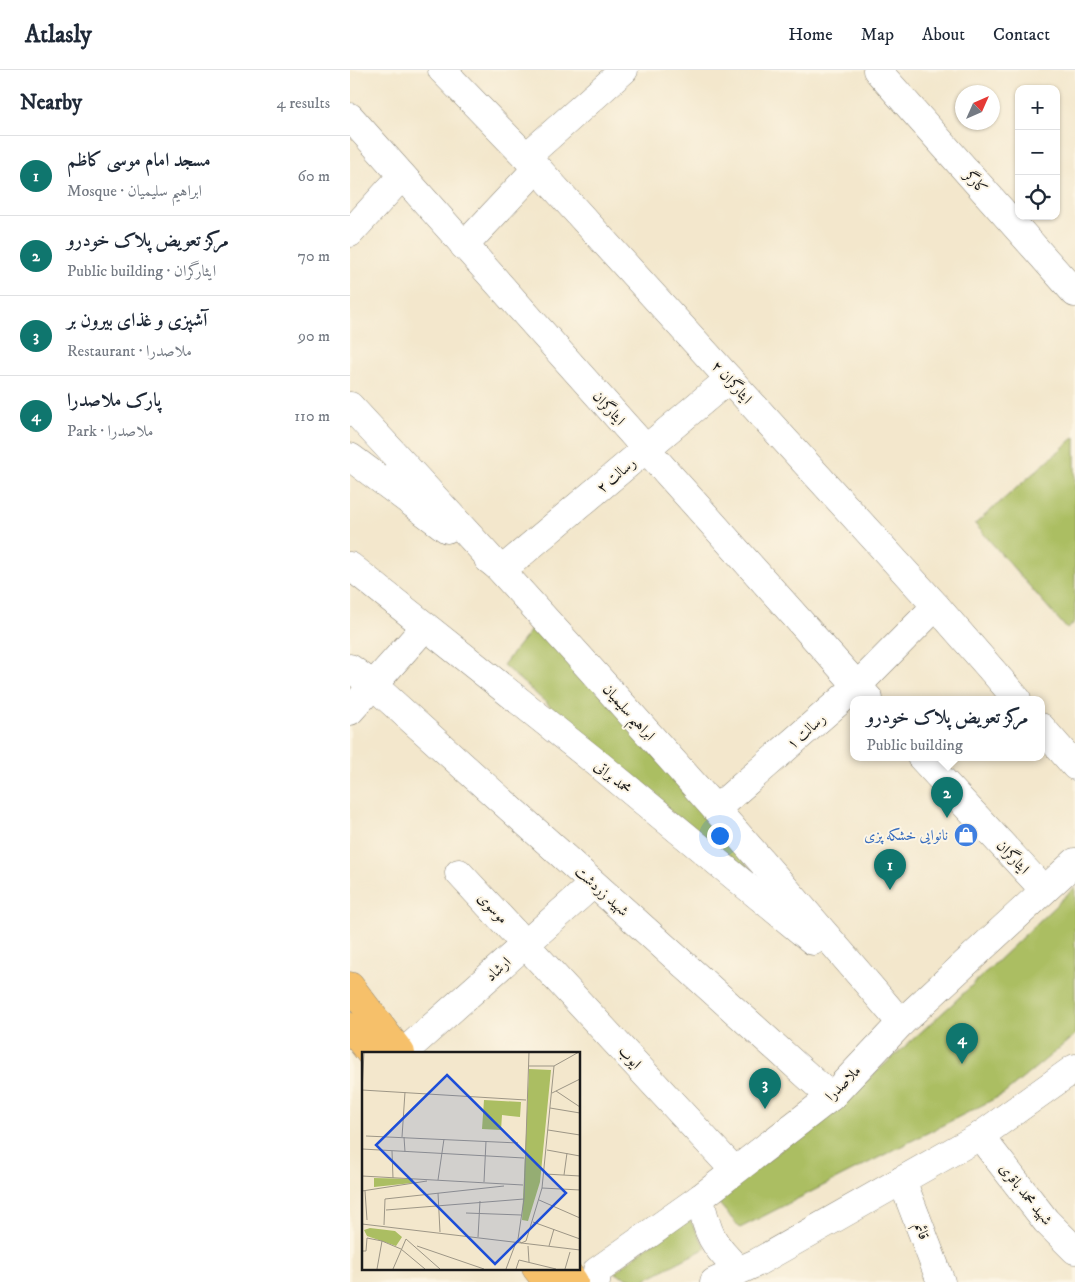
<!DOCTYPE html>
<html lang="en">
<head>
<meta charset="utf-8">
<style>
	:root { --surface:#fff; --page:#f2f2f3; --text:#1f2937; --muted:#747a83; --line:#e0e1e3; --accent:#0f766e }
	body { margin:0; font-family:"IM FELL DW Pica",Amiri,serif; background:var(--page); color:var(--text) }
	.controls { position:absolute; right:15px; top:15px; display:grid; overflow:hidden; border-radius:10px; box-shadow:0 1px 4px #0004 }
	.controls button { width:45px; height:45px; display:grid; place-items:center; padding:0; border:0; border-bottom:1px solid var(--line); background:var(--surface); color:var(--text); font:25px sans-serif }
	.compass { position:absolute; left:605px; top:15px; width:45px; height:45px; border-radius:50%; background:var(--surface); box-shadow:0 1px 4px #0004; rotate:45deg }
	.you { position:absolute; left:369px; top:765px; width:18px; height:18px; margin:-12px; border:4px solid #fff; border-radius:50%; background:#1a73e8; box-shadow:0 0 0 8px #1a73e833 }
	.badge { display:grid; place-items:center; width:32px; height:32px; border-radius:50%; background:var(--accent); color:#fff; font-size:16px; font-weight:700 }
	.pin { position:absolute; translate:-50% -41px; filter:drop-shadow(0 1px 2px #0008) }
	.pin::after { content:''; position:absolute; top:26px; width:18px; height:15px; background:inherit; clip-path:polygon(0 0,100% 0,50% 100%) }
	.popup { position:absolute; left:500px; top:626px; width:195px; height:65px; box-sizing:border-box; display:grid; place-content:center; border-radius:10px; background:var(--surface); filter:drop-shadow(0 1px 4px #0005); font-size:16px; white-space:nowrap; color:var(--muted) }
	.popup b { font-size:19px; color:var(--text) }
	.popup::after { content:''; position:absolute; left:50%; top:100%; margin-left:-10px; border:10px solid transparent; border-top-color:var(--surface) }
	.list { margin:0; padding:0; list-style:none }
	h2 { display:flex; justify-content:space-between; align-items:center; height:65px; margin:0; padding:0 20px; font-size:21px }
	h2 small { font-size:16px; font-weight:400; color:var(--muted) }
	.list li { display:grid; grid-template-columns:32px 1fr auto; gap:15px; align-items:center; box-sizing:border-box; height:80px; padding:0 20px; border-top:1px solid var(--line) }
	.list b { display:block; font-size:19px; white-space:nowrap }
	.list p { margin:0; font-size:16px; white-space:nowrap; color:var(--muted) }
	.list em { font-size:16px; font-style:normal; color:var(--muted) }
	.icon { flex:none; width:28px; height:28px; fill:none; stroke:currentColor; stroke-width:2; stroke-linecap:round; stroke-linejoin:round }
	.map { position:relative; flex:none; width:725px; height:1212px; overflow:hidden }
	header { display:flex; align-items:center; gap:30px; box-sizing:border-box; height:70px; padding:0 25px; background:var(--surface); border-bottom:1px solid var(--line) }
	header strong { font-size:24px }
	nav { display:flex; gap:28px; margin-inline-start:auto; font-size:18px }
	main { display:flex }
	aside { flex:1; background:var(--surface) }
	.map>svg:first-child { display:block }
	.green { fill:#abbe62; stroke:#646d3f }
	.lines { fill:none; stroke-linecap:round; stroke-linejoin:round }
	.minor-casing { stroke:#888274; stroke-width:29 }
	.major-casing { stroke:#888274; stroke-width:29 }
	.minor { stroke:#fff; stroke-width:28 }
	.major { stroke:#f6c06b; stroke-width:28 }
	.labels { text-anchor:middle; stroke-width:4; stroke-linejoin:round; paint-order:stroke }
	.street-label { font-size:15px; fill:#1c1c1c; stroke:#fcf5e5 }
	.shop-label { font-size:15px; fill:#366cbe; stroke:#fcf5e5; text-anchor:end }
	.inset-road { fill:none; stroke:#9d9686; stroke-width:1 }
	.view { fill:#1d4ed8; fill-opacity:0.15; stroke:#1d4ed8; stroke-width:2.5 }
	.inset-edge { fill:none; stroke:#1c1c1c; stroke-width:2.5 }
</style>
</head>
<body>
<header>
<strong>Atlasly</strong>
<nav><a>Home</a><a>Map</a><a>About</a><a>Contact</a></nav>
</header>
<main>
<aside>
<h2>Nearby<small>4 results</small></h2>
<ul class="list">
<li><span class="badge">1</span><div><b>مسجد امام موسی کاظم</b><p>Mosque · ابراهیم سلیمیان</p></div><em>60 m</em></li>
<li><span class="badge">2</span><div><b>مرکز تعویض پلاک خودرو</b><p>Public building · ایثارگران</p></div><em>70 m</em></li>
<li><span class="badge">3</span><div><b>آشپزی و غذای بیرون بر</b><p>Restaurant · ملاصدرا</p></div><em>90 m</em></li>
<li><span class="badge">4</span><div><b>پارک ملاصدرا</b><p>Park · ملاصدرا</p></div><em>110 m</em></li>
</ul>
</aside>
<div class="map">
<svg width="725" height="1212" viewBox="0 0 725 1212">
	<rect width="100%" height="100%" fill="#fcf5e5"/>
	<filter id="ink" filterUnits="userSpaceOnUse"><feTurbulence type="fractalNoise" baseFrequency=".02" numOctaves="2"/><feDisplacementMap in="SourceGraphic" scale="10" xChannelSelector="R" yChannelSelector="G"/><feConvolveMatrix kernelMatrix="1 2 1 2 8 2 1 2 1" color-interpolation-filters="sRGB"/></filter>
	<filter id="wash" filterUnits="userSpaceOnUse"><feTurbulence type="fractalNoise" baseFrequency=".0096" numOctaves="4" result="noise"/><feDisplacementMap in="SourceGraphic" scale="20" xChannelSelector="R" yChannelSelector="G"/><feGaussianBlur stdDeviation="1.12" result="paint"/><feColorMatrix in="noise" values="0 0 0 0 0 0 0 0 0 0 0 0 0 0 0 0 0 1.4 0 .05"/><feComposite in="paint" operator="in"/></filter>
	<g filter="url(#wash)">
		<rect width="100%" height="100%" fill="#f3e7cc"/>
		<g class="green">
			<polygon points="725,367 725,552 717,559 625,454"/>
			<polygon points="189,550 440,846 153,595"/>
			<polygon points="725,817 725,965 654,1024 390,1158 365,1129 478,1045 599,937"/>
			<polygon points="337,1145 356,1178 290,1212 264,1203"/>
		</g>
	</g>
	<g filter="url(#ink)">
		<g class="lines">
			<g class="minor-casing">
				<g id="minor">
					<polyline points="92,0 187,98 586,536 667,629"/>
					<polyline points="527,0 725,223"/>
					<polyline points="0,47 519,629"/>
					<polyline points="176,87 274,0"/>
					<polyline points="0,163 52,106"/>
					<polyline points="114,176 187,98"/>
					<path d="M 0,336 C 187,538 373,743 551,953"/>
					<polyline points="0,387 97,459"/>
					<polyline points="138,489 152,500 379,309"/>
					<polyline points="0,496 252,697 463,871"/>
					<polyline points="0,598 23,615 481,1027"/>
					<polyline points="0,641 75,557"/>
					<polyline points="691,657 725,696"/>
					<polyline points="571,687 694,820"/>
					<polyline points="366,739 507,616 586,536"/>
					<polyline points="109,803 384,1100"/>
					<polyline points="53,983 243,814"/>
					<polyline points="630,1066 696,1151 725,1180"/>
					<polyline points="552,1110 591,1212"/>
					<path d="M 350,1128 C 357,1163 362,1175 389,1200"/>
					<polyline points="246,1212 247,1201 350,1128 481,1027 551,953 725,792"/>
					<polyline points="364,1212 406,1193 630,1066 725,998"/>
				</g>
			</g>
			<g class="major-casing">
				<g id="major">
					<polyline points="0,916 51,983"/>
					<polyline points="0,957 20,983"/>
					<polyline points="186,1198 197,1212"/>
					<polyline points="214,1198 224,1212"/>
				</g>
			</g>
			<use href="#minor" class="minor"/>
			<use href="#major" class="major"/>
		</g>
	</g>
	<defs>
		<g id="shop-disc" transform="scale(1.25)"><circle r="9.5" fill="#3f7fe0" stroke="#fcf5e5"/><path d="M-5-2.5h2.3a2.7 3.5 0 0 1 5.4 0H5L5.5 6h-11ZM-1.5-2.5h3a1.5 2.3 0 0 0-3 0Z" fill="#fff"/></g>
	</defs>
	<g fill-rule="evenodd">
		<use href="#shop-disc" x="616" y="765"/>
	</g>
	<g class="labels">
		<g class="street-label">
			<text transform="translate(626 112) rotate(48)" y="5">کارگر</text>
			<text transform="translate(382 312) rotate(48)" y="5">ایثارگران ۲</text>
			<text transform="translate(259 338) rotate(48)" y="5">ایثارگران</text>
			<text transform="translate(266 405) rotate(-40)" y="5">رسالت ۲</text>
			<text transform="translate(279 642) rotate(48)" y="5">ابراهیم سلیمیان</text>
			<text transform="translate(456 661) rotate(-41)" y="5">رسالت ۱</text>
			<text transform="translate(263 707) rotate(39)" y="5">محمد براتی</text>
			<text transform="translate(663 787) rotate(47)" y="5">ایثارگران</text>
			<text transform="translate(252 821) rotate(42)" y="5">شهید زردشت</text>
			<text transform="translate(143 838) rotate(47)" y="5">موسوی</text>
			<text transform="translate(148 899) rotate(-42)" y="5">ارشاد</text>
			<text transform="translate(280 987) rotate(47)" y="5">ایوب</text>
			<text transform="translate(493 1013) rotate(-45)" y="5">ملاصدرا</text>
			<text transform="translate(676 1124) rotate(51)" y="5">شهید محمد باقری</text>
			<text transform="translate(572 1161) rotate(69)" y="5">قائم</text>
		</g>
		<g class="shop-label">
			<text x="598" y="770">نانوایی خشکه پزی</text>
		</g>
	</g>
	<g transform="translate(12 982)">
		<rect width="218" height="218" fill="#f3e7cc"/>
		<path d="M 167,17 L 189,18 L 178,130 L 166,169 L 160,168 ZM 122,48 L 159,50 L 158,65 L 140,63 L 139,78 L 120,77 ZM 12,126 L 51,127 L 50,131 L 12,135 ZM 8,176 L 33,179 L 40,185 L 34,194 L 5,184 L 2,178 Z" fill="#abbe62"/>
		<path class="inset-road" d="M 167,0 L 162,147 L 156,187 L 159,191 L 164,189 L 180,136 L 192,14M 166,14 L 192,14 L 217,0M 0,38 L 164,48M 194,39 L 218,55M 0,41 L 2,0M 190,41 L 218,27M 188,56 L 218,61M 186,78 L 218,83M 4,84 L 156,91M 40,85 L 43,40M 42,85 L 43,100M 0,97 L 162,106M 185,98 L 218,104M 30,99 L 31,126M 183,122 L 218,124M 202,123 L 205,101M 0,124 L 161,133M 76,128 L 82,87M 122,130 L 124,89M 180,136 L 218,138M 0,139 L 65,129M 3,139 L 5,168M 76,141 L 78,180M 177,148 L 218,166M 24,158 L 162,147M 104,161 L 159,163M 171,170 L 218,187M 0,172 L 218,198M 22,173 L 23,147 L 142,134M 116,185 L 118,149M 55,194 L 122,217M 166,194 L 167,210M 187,194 L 192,177M 0,199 L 4,199 L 5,186 L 20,189 L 39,197 L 63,217M 15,217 L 20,189M 31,217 L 44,187 L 78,217M 144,217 L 153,193M 154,217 L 157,208 L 194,217M 203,217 L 208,200"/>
		<path class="view" d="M 85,23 L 204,141 L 133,212 L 14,93 Z"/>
		<rect width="218" height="218" class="inset-edge"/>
	</g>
</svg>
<div class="controls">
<button>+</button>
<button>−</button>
<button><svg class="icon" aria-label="locate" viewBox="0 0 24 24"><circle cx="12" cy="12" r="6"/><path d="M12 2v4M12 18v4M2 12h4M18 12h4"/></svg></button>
</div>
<svg class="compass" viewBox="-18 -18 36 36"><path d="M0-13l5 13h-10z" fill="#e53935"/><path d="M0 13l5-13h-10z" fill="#747a83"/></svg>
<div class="you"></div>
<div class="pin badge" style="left:540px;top:820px">1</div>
<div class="pin badge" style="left:597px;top:748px">2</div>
<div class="popup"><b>مرکز تعویض پلاک خودرو</b>Public building</div>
<div class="pin badge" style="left:415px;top:1039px">3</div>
<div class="pin badge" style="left:612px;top:994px">4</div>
</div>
</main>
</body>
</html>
